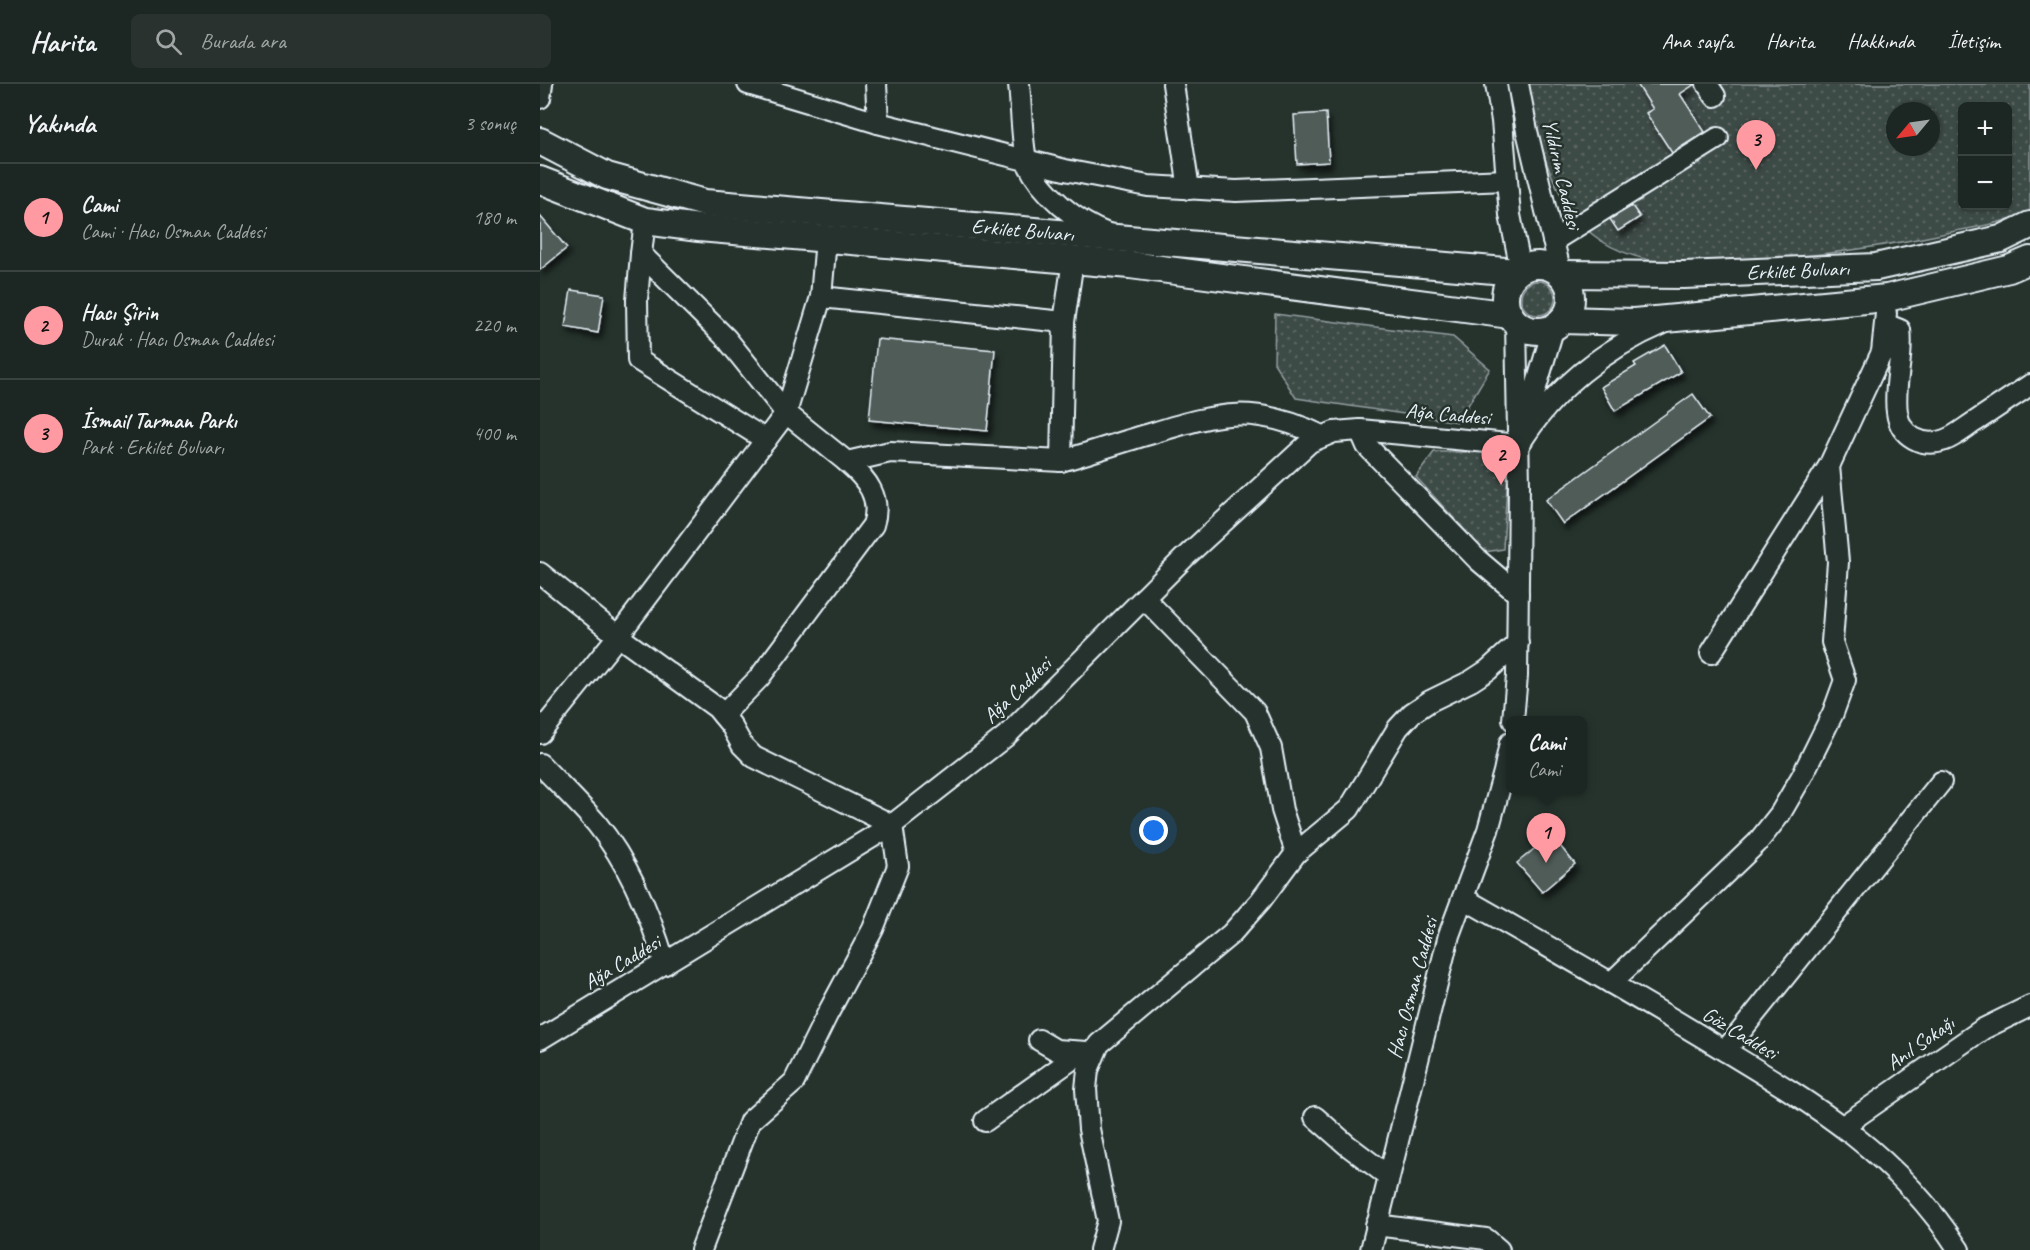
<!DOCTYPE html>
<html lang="tr">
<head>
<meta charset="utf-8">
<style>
	:root { --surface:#1c2622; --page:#29322f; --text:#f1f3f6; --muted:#a0a5a5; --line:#3a4340; --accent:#ff9aa2 }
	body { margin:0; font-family:Caveat,sans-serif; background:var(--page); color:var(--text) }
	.controls { position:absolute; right:18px; top:18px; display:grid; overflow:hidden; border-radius:9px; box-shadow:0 2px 4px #0004 }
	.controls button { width:54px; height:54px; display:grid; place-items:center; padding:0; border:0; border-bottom:2px solid var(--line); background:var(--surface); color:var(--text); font:30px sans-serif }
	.compass { position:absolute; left:1346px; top:18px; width:54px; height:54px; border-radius:50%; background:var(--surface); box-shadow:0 2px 4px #0004; rotate:241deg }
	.you { position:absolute; left:614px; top:747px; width:21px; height:21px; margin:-15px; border:4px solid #fff; border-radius:50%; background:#1a73e8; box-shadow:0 0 0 9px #1a73e833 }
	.badge { display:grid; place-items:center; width:39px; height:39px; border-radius:50%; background:var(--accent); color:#111; font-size:20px; font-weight:700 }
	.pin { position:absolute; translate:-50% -50px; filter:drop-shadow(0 2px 3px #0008) }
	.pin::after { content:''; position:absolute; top:32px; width:21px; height:18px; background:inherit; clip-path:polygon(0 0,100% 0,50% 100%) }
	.popup { position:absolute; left:966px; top:632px; width:81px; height:78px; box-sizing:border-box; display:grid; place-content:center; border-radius:9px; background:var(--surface); filter:drop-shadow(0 2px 4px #0005); font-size:20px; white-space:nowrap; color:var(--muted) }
	.popup b { font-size:22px; color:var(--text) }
	.popup::after { content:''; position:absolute; left:50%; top:100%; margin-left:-12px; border:12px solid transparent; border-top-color:var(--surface) }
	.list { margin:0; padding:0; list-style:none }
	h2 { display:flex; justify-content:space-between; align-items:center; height:78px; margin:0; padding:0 24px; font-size:26px }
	h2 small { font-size:20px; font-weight:400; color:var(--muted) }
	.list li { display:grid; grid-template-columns:39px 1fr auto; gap:18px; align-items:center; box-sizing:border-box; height:108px; padding:0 24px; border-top:2px solid var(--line) }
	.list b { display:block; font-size:22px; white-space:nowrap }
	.list p { margin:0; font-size:20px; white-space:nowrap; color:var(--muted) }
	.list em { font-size:20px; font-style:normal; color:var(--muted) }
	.icon { flex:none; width:33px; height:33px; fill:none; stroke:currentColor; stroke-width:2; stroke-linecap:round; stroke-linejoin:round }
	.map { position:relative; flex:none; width:1490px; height:1166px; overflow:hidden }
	header { display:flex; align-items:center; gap:36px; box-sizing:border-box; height:84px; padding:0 30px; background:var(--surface); border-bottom:2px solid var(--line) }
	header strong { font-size:28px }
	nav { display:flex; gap:33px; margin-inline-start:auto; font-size:21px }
	.search { width:420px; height:54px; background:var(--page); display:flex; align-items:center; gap:15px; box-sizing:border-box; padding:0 21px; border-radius:9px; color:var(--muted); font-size:22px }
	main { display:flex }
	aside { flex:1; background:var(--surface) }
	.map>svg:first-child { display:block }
	.grass { fill:url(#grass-dots); stroke:#939ea0; stroke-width:1.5; fill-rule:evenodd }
	.building { fill:#505c59; stroke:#e8f1f8; stroke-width:1.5; filter:url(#shadow) }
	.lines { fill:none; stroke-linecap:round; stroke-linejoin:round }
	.minor-casing { stroke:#e8f1f8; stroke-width:24 }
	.major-casing { stroke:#e8f1f8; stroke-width:30 }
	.minor { stroke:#26332d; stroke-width:20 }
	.major { stroke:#26332d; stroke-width:26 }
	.labels { text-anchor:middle; stroke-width:5; stroke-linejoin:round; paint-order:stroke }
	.street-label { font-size:21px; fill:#e8f1f8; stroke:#26332d }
</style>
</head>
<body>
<header>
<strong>Harita</strong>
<div class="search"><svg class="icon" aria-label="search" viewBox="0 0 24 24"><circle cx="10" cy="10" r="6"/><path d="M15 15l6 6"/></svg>Burada ara</div>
<nav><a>Ana sayfa</a><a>Harita</a><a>Hakkında</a><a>İletişim</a></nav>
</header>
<main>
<aside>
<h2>Yakında<small>3 sonuç</small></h2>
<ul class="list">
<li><span class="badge">1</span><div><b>Cami</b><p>Cami · Hacı Osman Caddesi</p></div><em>180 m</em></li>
<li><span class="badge">2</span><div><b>Hacı Şirin</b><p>Durak · Hacı Osman Caddesi</p></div><em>220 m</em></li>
<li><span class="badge">3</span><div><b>İsmail Tarman Parkı</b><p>Park · Erkilet Bulvarı</p></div><em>400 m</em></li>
</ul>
</aside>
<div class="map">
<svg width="1490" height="1166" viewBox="0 0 1490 1166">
	<defs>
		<pattern id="grass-dots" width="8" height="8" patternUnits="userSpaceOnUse" patternTransform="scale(1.5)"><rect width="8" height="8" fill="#3e4b47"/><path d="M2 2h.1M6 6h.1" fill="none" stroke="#5a6562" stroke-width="1.8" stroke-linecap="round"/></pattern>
		<filter id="shadow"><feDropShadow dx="3.5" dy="6" stdDeviation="3" flood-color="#0009"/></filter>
	</defs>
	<rect width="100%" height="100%" fill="#26332d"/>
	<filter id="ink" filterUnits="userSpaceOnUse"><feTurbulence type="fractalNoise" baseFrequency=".0167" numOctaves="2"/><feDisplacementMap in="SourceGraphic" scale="12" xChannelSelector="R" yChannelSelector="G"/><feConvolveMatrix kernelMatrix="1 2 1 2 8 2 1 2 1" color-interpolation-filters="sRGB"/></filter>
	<g filter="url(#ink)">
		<g class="grass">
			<path d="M 984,0 L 1490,0 L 1490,127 C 1472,137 1437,143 1416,147 C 1343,163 1270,174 1196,177 C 1178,178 1159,181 1142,180 C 1112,179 1076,170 1052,150 C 1011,116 997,50 984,0 ZM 1422,22 L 1468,22 L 1468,122 L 1422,122 ZM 1355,27 L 1391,27 L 1391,63 L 1355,63 Z"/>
			<circle cx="998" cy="214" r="17"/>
			<polygon points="735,230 913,253 950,285 918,338 756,314 734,279"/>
			<polygon points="894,368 953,368 968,385 963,465 945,468 876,393"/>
		</g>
		<g class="building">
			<polygon points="1097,0 1155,0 1140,10 1165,48 1132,69 1106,29 1113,25"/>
			<polygon points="786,29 789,78 757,80 754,31"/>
			<polygon points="1092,122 1100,133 1078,147 1070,135"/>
			<polygon points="0,132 27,164 0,186"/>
			<polygon points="31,206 64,211 58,249 25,243"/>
			<polygon points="337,255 455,266 447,347 329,336"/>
			<polygon points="1125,261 1141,288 1075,327 1061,303 1096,282 1094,279"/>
			<polygon points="1153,310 1170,334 1023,440 1006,416"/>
			<polygon points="1011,751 1035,780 1002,808 977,779"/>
		</g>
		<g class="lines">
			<g class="minor-casing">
				<g id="minor">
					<polyline points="208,0 338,39 525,86 608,102 696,107 967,96"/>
					<polyline points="336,0 338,39"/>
					<path d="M 479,0 C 481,17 482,65 487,78 C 502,110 536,138 568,150"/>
					<polyline points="633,0 649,105"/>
					<polyline points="956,0 962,37 970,131 981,186"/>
					<polyline points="978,0 987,47 1021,190"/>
					<polyline points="1167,0 1175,12"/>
					<polyline points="0,14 2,0"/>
					<polyline points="105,137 101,170 186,254 246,329 307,378 350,368 521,377 524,238 533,176"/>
					<polyline points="1013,157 1178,54"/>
					<polyline points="101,170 97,216 98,276 226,356"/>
					<polyline points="281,213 524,238"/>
					<path d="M 1345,240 L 1360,246 C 1364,274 1353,301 1357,328 C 1360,353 1383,364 1405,356 C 1416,352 1426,343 1436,337 C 1454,325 1472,313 1490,301"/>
					<polyline points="984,344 1014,242"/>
					<polyline points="820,346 827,362 938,476 978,510"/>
					<path d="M 979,361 C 1012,306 1065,264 1124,239"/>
					<path d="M 521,377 C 552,368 582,358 613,349 C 681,328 715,320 782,352"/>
					<polyline points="1289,382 1342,268 1346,229"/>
					<polyline points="0,489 78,552 177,624 191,641 202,661 214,673 352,741 358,782 333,845 287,931 254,998 210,1037 161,1166"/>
					<polyline points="604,514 715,628 731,664 742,726 756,769"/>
					<path d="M 183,631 L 219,594 L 333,441 C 342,414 327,395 307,378"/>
					<polyline points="973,636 977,592 979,402 976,238"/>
					<polyline points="0,649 78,552 246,329 281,213 286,155"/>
					<path d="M 0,680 C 19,700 39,719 57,740 C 90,781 110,830 125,880"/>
					<path d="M 923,814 C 1002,859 1081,904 1159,951 C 1261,1013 1353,1063 1419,1166"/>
					<polyline points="1071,899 1217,759 1240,730 1262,692 1293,629 1305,596 1292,558 1298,478 1289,382 1171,569"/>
					<polyline points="0,955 352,741 466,652 644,474 770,358 794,348 820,346 979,361"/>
					<polyline points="499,956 516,966 547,968"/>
					<polyline points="1185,967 1401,698"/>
					<polyline points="775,1033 807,1061 848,1092"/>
					<polyline points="445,1037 542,968"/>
					<polyline points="1303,1042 1443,945 1490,922"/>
					<polyline points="836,1141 946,1155 959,1166"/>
					<polyline points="560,1166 568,1137 549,1045 546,1005 548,986 559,960 691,850 721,816 756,769 809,725 858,644 872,629 890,617 931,597 948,586 978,559"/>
					<polyline points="831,1166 909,851 948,746 964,688 970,659"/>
				</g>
			</g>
			<g class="major-casing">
				<g id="major">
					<path id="s1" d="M 0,57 L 67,92 L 165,119 L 977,188"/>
					<polyline points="0,96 105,137 159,144 590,181 970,231"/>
					<circle cx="998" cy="214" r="33"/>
					<path id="s2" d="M 1021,190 L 1144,191 L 1336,183 L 1461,155 L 1490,141"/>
					<polyline points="1022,236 1094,238 1347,214 1469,185 1490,176"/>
				</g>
			</g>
			<use href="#minor" class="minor"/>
			<use href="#major" class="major"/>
		</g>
	</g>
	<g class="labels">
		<g class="street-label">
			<text transform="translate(1022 90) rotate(77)" y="7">Yıldırım Caddesi</text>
			<text dy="7" stroke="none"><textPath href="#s1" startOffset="496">Erkilet Bulvarı</textPath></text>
			<text dy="7" stroke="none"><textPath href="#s2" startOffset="237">Erkilet Bulvarı</textPath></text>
			<text transform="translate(908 330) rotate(5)" y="7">Ağa Caddesi</text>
			<text transform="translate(477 606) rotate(-44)" y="7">Ağa Caddesi</text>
			<text transform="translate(82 878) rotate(-31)" y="7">Ağa Caddesi</text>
			<text transform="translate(872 904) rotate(-75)" y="7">Hacı Osman Caddesi</text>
			<text transform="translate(1200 949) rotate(31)" y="7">Göz Caddesi</text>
			<text transform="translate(1380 959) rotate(-35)" y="7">Anıl Sokağı</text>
		</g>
	</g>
</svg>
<div class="controls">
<button>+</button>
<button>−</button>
</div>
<svg class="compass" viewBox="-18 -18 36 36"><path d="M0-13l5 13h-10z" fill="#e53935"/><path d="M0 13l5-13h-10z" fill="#a0a5a5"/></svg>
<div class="you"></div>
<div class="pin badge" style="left:1006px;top:779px">1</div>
<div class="popup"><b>Cami</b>Cami</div>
<div class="pin badge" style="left:961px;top:401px">2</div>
<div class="pin badge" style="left:1216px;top:86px">3</div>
</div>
</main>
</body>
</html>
